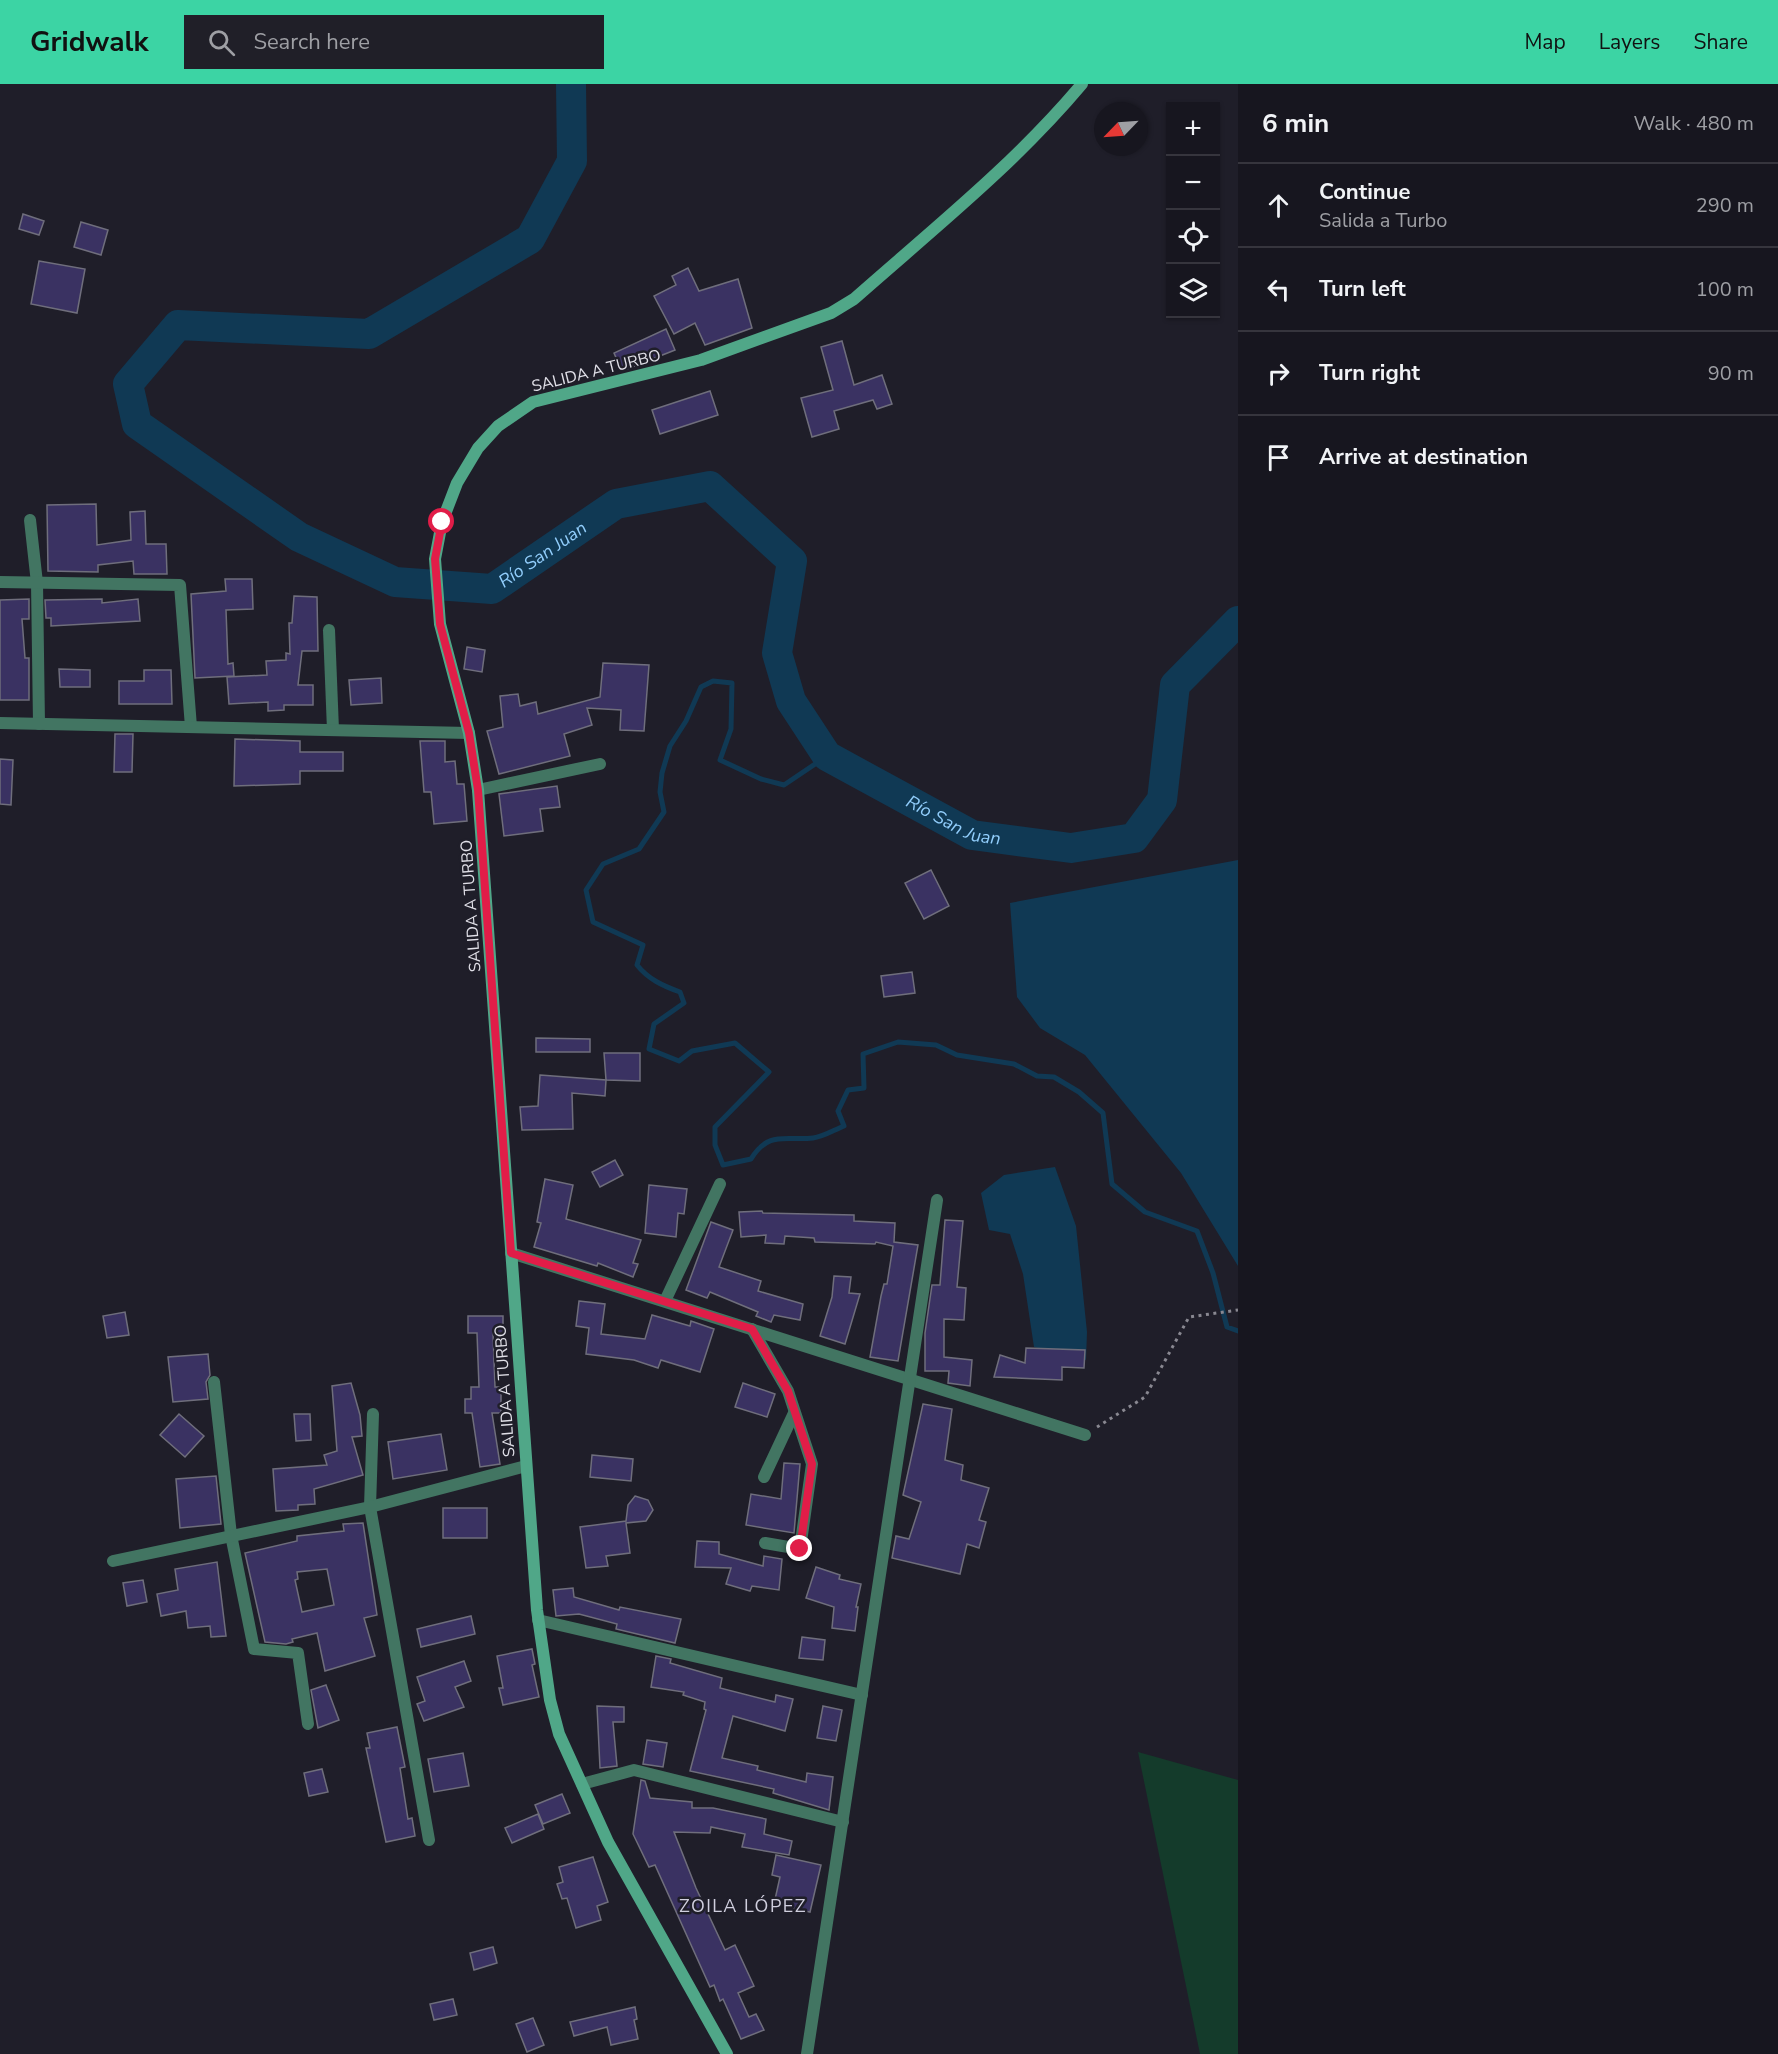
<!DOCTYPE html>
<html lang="en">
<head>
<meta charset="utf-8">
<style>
	:root { --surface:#17161f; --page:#201f28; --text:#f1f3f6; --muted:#9e9fa4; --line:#36353d; --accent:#3cd4a4 }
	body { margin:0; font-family:"Nunito Sans",sans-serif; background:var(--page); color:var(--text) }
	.controls { position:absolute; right:18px; top:18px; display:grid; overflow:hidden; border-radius:0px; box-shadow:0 2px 4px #0004 }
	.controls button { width:54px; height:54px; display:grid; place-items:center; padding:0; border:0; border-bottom:2px solid var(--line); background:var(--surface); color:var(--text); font:30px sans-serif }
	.compass { position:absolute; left:1094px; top:18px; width:54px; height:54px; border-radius:50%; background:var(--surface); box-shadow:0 2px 4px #0004; rotate:245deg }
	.stop { position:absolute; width:18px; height:18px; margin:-14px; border:4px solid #e11d48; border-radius:50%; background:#fff }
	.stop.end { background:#e11d48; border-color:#fff; box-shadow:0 2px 6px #0008 }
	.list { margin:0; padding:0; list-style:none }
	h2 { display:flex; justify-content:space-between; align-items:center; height:78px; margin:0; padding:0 24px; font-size:26px }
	h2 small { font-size:20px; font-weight:400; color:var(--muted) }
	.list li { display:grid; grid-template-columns:39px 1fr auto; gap:18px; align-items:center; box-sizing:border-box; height:84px; padding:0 24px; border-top:2px solid var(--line) }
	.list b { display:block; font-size:22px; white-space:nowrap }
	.list p { margin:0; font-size:20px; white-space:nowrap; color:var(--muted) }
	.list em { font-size:20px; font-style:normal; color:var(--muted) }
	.icon { flex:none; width:33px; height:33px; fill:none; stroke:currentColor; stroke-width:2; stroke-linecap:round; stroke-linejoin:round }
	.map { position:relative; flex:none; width:1238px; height:1970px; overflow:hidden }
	header { display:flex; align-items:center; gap:36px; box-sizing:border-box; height:84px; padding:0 30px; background:var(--accent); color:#111 }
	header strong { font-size:28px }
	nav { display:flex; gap:33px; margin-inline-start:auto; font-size:21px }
	.search { width:420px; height:54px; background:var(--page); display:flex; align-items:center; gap:15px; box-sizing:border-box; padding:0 21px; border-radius:0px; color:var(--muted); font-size:22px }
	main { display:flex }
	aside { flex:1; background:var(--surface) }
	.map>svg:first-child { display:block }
	.green { fill:#143b2b }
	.water { fill:#103954 }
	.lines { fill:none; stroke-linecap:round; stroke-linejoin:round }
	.stream { stroke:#103954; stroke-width:5 }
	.river { stroke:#103954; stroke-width:30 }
	.building { fill:#3a3262; stroke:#6f6e7c; stroke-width:1.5; fill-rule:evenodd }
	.path { stroke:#898891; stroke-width:3; stroke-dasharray:3 4.5; stroke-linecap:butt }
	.street { stroke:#427562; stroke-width:12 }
	.secondary { stroke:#50a788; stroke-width:12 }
	.route { stroke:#e11d48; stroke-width:8 }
	.labels { text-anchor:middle; stroke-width:5; stroke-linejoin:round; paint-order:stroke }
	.street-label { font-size:16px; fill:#e1e0e8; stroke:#1f1e29 }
	.water-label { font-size:18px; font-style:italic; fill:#91cdfb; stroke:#1f1e29 }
	.neighbourhood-label { font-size:18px; letter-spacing:1.5px; fill:#d0cfde; stroke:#1f1e29 }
</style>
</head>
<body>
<header>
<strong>Gridwalk</strong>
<div class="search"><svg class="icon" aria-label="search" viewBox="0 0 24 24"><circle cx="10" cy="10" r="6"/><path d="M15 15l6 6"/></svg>Search here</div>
<nav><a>Map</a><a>Layers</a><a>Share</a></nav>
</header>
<main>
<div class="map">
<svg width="1238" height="1970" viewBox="0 0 1238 1970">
	<rect width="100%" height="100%" fill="#1f1e29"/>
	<polygon class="green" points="1138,1668 1238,1696 1238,1970 1200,1970"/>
	<g class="water">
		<polygon points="1238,776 1238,1182 1181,1089 1085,971 1040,944 1017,913 1010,819"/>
		<polygon points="1055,1083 1076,1142 1087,1248 1086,1276 1034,1263 1023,1190 1010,1150 989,1146 981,1109 1004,1091"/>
	</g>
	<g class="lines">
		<path class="stream" d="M 827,672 L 784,701 L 761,695 L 720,676 L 731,645 L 732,599 L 713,597 L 701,603 L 686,637 L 670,662 L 662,689 L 660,708 L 664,728 L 639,765 L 603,780 L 586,806 L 593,838 L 643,861 L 637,881 C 648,895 663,902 680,908 L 684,919 L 654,940 L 649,965 L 679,977 L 692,967 L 735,959 L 769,988 L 715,1043 L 715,1061 L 723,1081 L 751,1075 C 769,1046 785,1057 813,1054 C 823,1053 834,1046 844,1042 L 838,1027 L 848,1006 L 864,1004 L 863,970 L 898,958 L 936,961 L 957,971 L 1014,980 L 1037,992 L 1054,993 L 1079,1008 L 1103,1029 L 1112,1100 L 1145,1128 L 1197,1147 L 1213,1189 L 1227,1243 L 1238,1247"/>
		<path class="river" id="s1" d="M 571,0 L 572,77 L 530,155 L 369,250 L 178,241 L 128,300 L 137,340 L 299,453 L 395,498 L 492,505 L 616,420 L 710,402 L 792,477 L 777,569 L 791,617 L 827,672 L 972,751 L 1071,764 L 1134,754 L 1162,716 L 1175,601 L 1238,537"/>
	</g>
	<g class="building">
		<polygon points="23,130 44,137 39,151 19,145"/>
		<polygon points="81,138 108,146 101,171 74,163"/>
		<polygon points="39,177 85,185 77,229 31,220"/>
		<polygon points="688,184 699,207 738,195 752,244 705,261 695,239 674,250 654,212 676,201 672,192"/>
		<polygon points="666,245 675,266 622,287 614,269"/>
		<polygon points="842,257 854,301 882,291 892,320 877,325 873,316 834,327 839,345 812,353 801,314 833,306 821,263"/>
		<polygon points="710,307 718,331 660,350 652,326"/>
		<polygon points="96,420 97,461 131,456 130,428 145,427 146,460 166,460 167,490 134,490 133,477 98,481 98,488 48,487 47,421"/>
		<polygon points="225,495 252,495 253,525 226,526 228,580 233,579 234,592 195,594 191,510 226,507"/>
		<polygon points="294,512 317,513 318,567 302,567 298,601 313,601 313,621 284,621 284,626 268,627 268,618 229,620 227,593 267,591 266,577 286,576 286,569 290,570 289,539 292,539"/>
		<polygon points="29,515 29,535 22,535 25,574 29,574 29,616 0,616 0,516"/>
		<polygon points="102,515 102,519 138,515 140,537 51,542 51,534 46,534 45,516"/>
		<polygon points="467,563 485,566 482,588 464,585"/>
		<polygon points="603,579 649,581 644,647 620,646 621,626 587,624 592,641 564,650 570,672 499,690 487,647 503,643 500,612 518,610 520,622 536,618 538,630 600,613"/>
		<polygon points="59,585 90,586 90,603 60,603"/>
		<polygon points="144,586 171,586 172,620 119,620 119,597 144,597"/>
		<polygon points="381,594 382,619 351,621 349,596"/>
		<polygon points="115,650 133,650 132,688 114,688"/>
		<polygon points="235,655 300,657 300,668 343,668 343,687 300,687 300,700 234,702"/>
		<polygon points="420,657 445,657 445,678 455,677 457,700 464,700 467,737 434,740 431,708 424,708"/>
		<polygon points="0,675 13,676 11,721 0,720"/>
		<polygon points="557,702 560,723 540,725 543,747 504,752 499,710"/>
		<polygon points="931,786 949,822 924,835 905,799"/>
		<polygon points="912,888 915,909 884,913 881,892"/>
		<polygon points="536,954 590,955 590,968 536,968"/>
		<polygon points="604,969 640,969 640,997 606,996"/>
		<polygon points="540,991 606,996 605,1012 572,1009 573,1045 522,1046 520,1023 538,1022"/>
		<polygon points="615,1076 623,1091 600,1103 592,1088"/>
		<polygon points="545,1095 573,1101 566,1135 641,1156 633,1179 638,1180 633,1193 598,1179 597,1182 534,1163 541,1139 537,1138"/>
		<polygon points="649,1101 687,1105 684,1130 678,1129 676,1153 645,1149"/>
		<polygon points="762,1127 763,1129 854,1131 854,1137 895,1139 894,1158 918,1161 898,1277 870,1273 881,1212 884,1200 887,1200 893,1162 876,1158 875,1160 815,1158 814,1154 785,1152 784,1160 765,1159 766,1151 741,1153 739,1128"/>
		<polygon points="945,1136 963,1137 957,1203 966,1204 964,1236 944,1235 944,1273 972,1276 970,1302 948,1299 949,1287 925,1287 925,1249 932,1201 940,1201"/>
		<polygon points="711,1138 733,1146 719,1183 761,1197 758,1207 803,1220 800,1236 774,1231 771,1238 756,1232 758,1228 710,1208 707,1214 686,1206"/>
		<polygon points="834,1192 851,1193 849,1209 860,1210 845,1260 820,1252 832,1213"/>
		<polygon points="579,1217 605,1220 601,1250 645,1255 652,1231 690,1242 691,1237 714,1245 700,1288 661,1276 658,1284 634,1276 586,1270 589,1244 576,1242"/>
		<polygon points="125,1228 129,1251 107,1254 103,1232"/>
		<polygon points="468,1232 503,1232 503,1249 493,1249 495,1303 501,1303 501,1329 492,1329 500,1380 480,1383 472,1329 465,1329 465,1315 471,1315 471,1303 479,1303 477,1249 468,1249"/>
		<polygon points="1026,1264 1085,1266 1084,1284 1062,1283 1062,1296 994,1293 1000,1271 1025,1279"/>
		<polygon points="208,1270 210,1291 206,1298 208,1315 173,1318 168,1273"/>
		<polygon points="351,1299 360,1331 362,1352 352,1353 363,1391 314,1405 315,1420 298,1421 298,1426 276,1427 273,1385 327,1381 324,1371 337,1367 332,1302"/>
		<polygon points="743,1299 775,1310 767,1333 735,1323"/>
		<polygon points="923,1320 952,1325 945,1376 963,1381 961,1396 989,1404 979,1436 986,1438 979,1464 967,1460 960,1490 892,1474 896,1452 909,1455 921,1418 903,1411"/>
		<polygon points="179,1330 204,1352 185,1373 160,1351"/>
		<polygon points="294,1330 310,1330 311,1356 296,1357"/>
		<polygon points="441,1350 447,1386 393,1395 388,1358"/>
		<polygon points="592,1371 633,1375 631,1397 590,1393"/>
		<polygon points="784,1379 800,1380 794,1449 746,1441 751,1410 781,1415"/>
		<polygon points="216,1392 221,1440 180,1444 176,1395"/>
		<polygon points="635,1412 648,1416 653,1426 646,1437 626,1439 630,1469 606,1472 608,1482 586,1484 580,1443 626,1437 628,1421"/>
		<rect x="443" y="1424" width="44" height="30"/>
		<path d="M 363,1439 L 377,1531 L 364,1534 L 375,1572 L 325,1587 L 317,1549 L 292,1555 L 293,1558 L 286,1560 L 265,1558 L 245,1469 L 297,1457 L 297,1452 L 344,1447 L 343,1440 ZM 327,1485 L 334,1521 L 302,1528 L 295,1496 L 298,1495 L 297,1488 Z"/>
		<polygon points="697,1457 719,1458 719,1470 763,1482 764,1472 782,1475 779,1506 752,1502 750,1507 726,1500 731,1484 695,1483"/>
		<polygon points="217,1478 226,1552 211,1553 210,1542 188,1544 186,1527 161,1532 157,1510 178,1506 175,1485"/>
		<polygon points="816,1483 840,1491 839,1495 861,1500 856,1523 858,1523 855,1547 832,1544 834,1523 806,1514"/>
		<polygon points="143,1496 147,1518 127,1522 123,1499"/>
		<polygon points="573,1504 574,1513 619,1526 620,1523 681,1535 675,1559 616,1545 617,1540 579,1530 556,1532 553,1506"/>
		<polygon points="471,1532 475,1550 421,1563 417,1545"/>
		<polygon points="802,1553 825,1556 823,1576 799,1574"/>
		<polygon points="532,1565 535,1580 532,1581 539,1613 503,1621 499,1604 503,1604 497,1572"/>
		<polygon points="656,1572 671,1575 670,1579 722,1594 720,1604 775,1618 776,1611 793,1615 785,1647 733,1632 722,1674 758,1682 757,1686 806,1698 807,1689 833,1693 829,1726 773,1709 774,1705 690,1687 706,1626 704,1625 705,1618 683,1611 684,1608 651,1603"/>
		<polygon points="464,1577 471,1597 455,1603 464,1623 424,1637 417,1620 425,1617 417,1593"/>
		<polygon points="326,1601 339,1636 318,1644 311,1606"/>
		<polygon points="597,1622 624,1623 624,1638 613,1638 617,1682 600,1684"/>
		<polygon points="823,1622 842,1626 836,1657 817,1654"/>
		<polygon points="397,1643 405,1683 400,1684 408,1735 412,1734 415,1752 386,1758 366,1664 370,1664 367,1649"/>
		<polygon points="647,1656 667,1659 663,1683 643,1680"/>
		<polygon points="463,1669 469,1702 434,1708 428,1675"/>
		<polygon points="322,1685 328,1708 309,1712 304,1689"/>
		<polygon points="641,1696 645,1697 650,1714 692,1718 692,1724 713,1724 766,1735 764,1750 792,1757 789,1771 742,1763 745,1750 711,1743 710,1749 674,1748 696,1804 725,1866 735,1861 754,1902 738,1909 749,1933 756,1930 764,1946 741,1955 723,1915 720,1917 714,1901 710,1903 655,1781 649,1783 633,1750"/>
		<polygon points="562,1710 570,1729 543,1740 535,1721"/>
		<polygon points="538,1730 544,1745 512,1759 505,1744"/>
		<polygon points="776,1771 821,1781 810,1828 774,1820 780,1793 772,1791"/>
		<polygon points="593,1773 608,1818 597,1822 601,1836 576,1844 567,1814 562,1815 557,1800 563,1798 559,1783"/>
		<polygon points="493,1863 497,1879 474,1886 470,1869"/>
		<polygon points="453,1915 457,1931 434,1936 430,1920"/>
		<polygon points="635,1923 637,1935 634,1936 638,1955 611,1961 607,1943 574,1952 570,1938"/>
		<polygon points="533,1934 544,1961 527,1968 516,1940"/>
	</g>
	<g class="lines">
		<polyline class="path" points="1097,1343 1145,1313 1189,1233 1238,1226"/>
		<g class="street">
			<polyline points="30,436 37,499 39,640"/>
			<polyline points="0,498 180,501 191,643"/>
			<polyline points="329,546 333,646"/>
			<polyline points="0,639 469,649"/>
			<polyline points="478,706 600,680"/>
			<polyline points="511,1169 1085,1351"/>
			<polyline points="665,1217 720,1100"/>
			<polyline points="752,1245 788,1307 812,1380 800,1465 765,1459"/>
			<polyline points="214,1298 231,1451 254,1565 298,1569 308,1640"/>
			<polyline points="373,1330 370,1423 429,1756"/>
			<polyline points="764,1393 794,1329"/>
			<polyline points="113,1477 370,1423 526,1382"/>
			<polyline points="538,1536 862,1611"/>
			<polyline points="582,1700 634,1686 843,1738"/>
			<polyline points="807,1970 937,1116"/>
		</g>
		<path class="secondary" d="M 727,1970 L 608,1758 L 559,1650 L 550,1616 L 537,1526 L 478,706 L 469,649 L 440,540 L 435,475 L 442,438 L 457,399 L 478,364 L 498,342 L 533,318 L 701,276 L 831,229 L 854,215 C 932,146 1015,80 1082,0"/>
	</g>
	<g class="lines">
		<polyline class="route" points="442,438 435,475 440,540 469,649 478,706 511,1169 752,1245 788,1307 812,1380 800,1465"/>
	</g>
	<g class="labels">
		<g class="street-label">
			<text transform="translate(596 286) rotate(-14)" y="6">SALIDA A TURBO</text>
			<text transform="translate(470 822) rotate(-94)" y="6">SALIDA A TURBO</text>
			<text transform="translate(504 1307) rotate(-94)" y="6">SALIDA A TURBO</text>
		</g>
		<g class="water-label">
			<text dy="6" stroke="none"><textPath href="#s1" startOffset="1124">Río San Juan</textPath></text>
			<text dy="6" stroke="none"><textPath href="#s1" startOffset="1772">Río San Juan</textPath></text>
		</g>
		<g class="neighbourhood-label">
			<text x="743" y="1828">ZOILA LÓPEZ</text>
		</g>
	</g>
</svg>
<div class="controls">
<button>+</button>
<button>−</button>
<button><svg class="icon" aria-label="locate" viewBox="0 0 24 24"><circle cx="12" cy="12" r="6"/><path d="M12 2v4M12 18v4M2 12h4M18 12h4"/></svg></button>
<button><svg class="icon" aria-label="layers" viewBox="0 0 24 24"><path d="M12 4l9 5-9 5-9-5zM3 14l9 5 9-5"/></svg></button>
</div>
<svg class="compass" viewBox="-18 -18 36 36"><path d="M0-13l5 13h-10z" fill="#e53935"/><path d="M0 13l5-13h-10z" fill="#9e9fa4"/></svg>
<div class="stop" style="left:442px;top:438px"></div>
<div class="stop end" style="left:800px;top:1465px"></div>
</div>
<aside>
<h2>6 min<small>Walk · 480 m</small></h2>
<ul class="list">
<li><svg class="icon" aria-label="ahead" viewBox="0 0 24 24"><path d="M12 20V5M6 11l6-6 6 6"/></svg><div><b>Continue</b><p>Salida a Turbo</p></div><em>290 m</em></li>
<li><svg class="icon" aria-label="left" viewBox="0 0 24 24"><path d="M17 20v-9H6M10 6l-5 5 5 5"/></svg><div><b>Turn left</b></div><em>100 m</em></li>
<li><svg class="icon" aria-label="right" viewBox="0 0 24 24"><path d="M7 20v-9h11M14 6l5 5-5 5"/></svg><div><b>Turn right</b></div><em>90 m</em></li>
<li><svg class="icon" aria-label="arrive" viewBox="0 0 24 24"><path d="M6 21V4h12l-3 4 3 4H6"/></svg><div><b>Arrive at destination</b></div></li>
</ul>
</aside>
</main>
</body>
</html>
